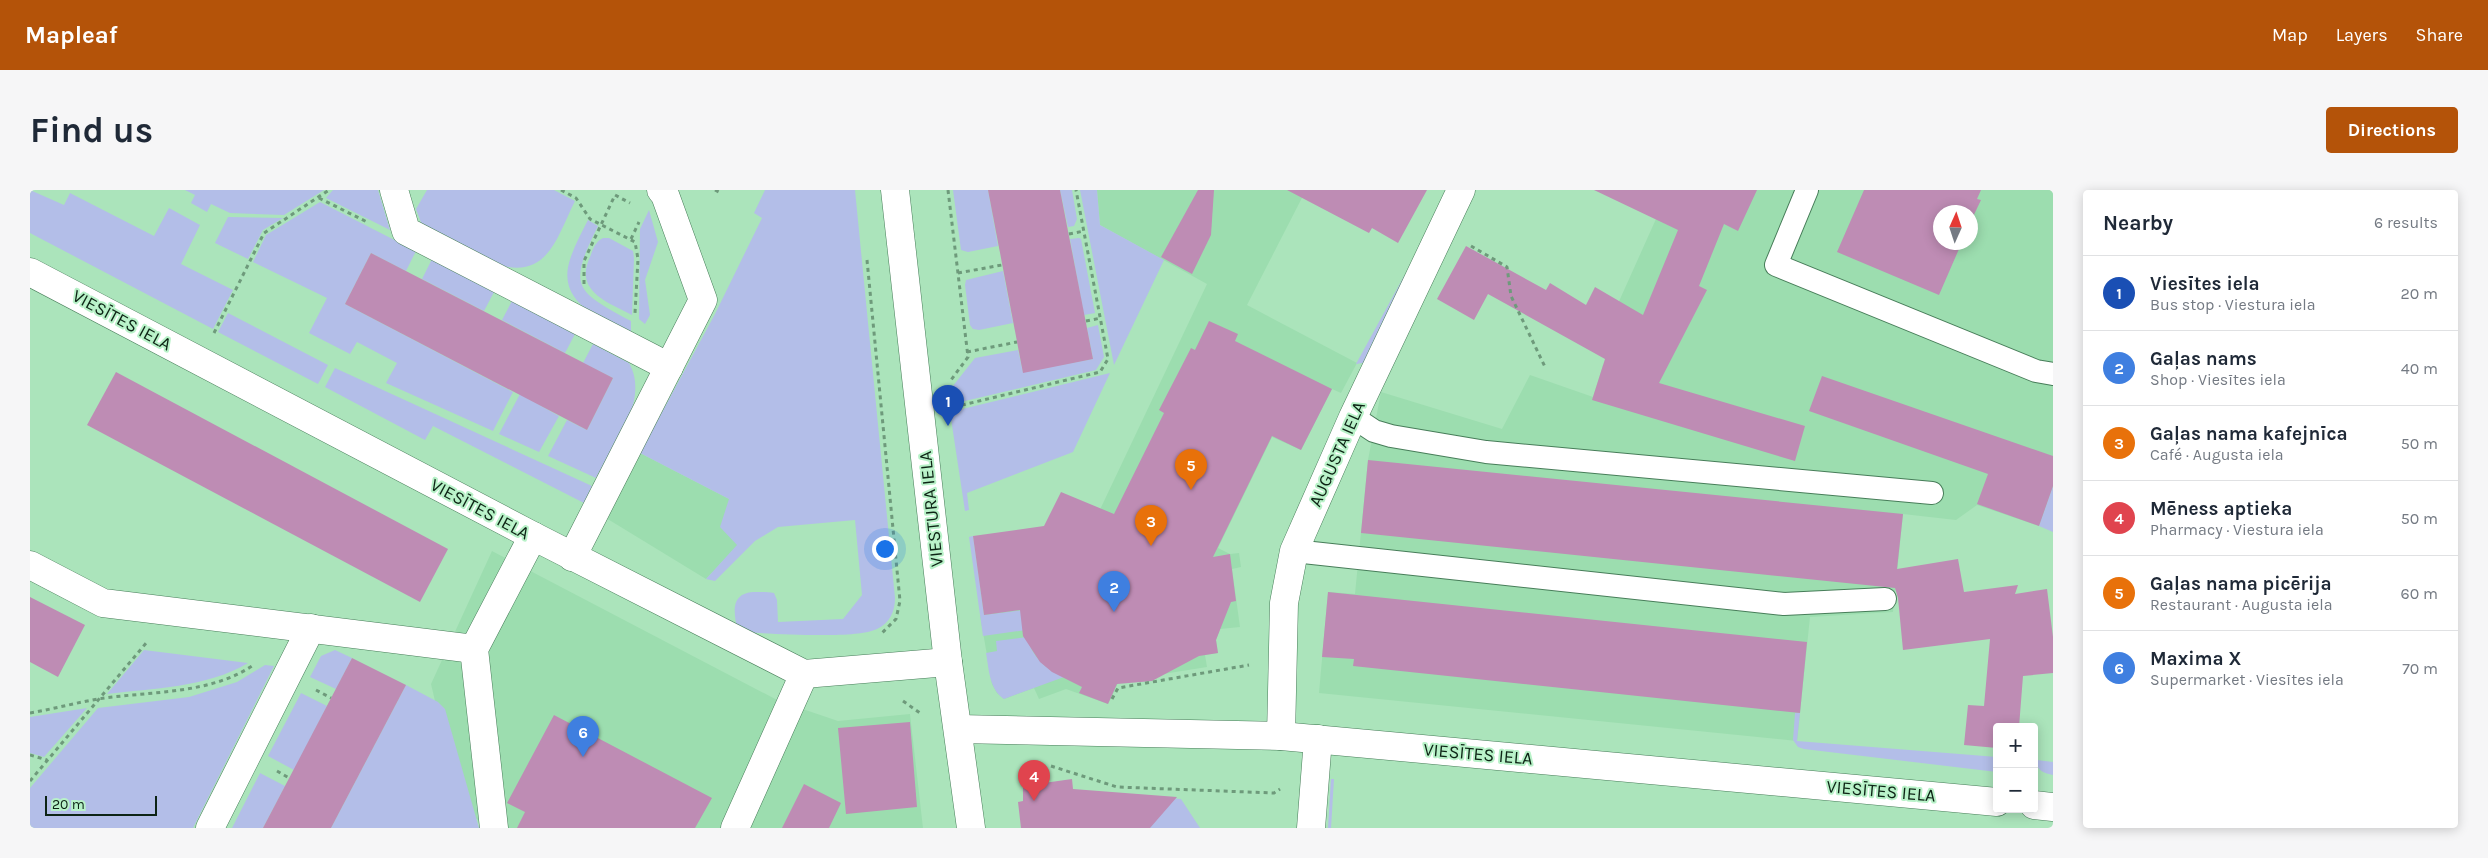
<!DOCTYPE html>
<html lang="en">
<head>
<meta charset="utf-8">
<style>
	:root { --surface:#fff; --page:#f6f6f7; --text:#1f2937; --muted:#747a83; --line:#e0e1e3; --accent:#b45309 }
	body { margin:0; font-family:Karla,sans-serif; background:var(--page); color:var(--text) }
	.controls { position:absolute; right:15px; bottom:15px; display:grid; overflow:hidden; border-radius:5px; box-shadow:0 2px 12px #0003 }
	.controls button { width:45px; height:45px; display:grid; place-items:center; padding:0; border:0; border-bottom:1px solid var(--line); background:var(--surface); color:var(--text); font:25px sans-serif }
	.compass { position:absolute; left:1903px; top:15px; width:45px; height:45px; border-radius:50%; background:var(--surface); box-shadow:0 2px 12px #0003; rotate:3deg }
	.scale { position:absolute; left:15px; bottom:12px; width:112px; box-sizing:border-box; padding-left:5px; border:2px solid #0d2415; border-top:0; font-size:14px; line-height:18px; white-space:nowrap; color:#0d2415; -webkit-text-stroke:4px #b8f2c8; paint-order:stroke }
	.you { position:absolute; left:854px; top:358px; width:18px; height:18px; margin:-12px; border:4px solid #fff; border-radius:50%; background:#1a73e8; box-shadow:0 0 0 8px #1a73e833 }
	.badge { display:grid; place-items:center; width:32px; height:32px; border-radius:50%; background:var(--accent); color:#fff; font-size:16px; font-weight:700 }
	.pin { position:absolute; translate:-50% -41px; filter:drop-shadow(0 1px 2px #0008) }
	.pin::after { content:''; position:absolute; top:26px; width:18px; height:15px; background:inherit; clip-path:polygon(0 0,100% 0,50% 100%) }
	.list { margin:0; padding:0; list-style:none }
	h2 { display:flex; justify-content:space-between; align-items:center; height:65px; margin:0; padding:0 20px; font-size:21px }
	h2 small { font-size:16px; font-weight:400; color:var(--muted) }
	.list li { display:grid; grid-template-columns:32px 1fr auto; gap:15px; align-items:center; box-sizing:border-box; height:75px; padding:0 20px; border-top:1px solid var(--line) }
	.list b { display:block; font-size:19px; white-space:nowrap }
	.list p { margin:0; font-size:16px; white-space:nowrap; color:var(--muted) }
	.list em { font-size:16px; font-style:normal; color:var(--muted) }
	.map { position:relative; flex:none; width:2023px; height:638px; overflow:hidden; border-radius:5px }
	header { display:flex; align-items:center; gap:30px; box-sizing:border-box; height:70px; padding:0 25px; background:var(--accent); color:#fff }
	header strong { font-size:24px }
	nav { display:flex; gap:28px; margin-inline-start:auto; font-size:18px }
	.intro { display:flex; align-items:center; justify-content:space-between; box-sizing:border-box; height:120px; padding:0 30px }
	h1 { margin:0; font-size:35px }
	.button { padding:12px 22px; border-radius:5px; background:var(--accent); color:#fff; font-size:18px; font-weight:700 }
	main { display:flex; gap:30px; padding:0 30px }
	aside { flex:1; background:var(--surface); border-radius:5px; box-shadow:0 2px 12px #0003 }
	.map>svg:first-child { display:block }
	.built { fill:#9cddaf; fill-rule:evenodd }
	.green { fill:#b3bee8 }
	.building { fill:#be8cb4 }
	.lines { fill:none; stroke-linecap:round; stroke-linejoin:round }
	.lane-casing { stroke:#477d59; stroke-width:24 }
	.street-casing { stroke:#477d59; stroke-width:29 }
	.secondary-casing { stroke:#477d59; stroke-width:29 }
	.path { stroke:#6e9a7b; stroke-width:3; stroke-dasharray:4 4; stroke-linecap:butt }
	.lane { stroke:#fff; stroke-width:22 }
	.street { stroke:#fff; stroke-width:28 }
	.secondary { stroke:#fff; stroke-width:28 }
	.labels { text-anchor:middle; stroke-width:4; stroke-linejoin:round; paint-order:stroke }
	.street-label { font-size:18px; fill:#0d2415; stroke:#b8f2c8 }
</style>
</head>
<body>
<header>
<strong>Mapleaf</strong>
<nav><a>Map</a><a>Layers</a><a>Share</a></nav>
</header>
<div class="intro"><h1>Find us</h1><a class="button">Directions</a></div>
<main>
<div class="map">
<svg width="2023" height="638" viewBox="0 0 2023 638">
	<rect width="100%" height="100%" fill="#abe4bb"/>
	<g class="built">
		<polygon points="1067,0 1276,0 1217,115 1327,173 1311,203 1302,199 1271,260 1242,247 1188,358 1200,364 1209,363 1211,377 1202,379 1210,437 1190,439 1186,450 1188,463 1175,465 1177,477 1089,491 1078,514 1036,499 1009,509 1004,498 974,509 967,503 962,494 950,425 1019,416 1057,347 1177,94 1070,35"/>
		<path d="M 1639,0 L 2023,0 L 2023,296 L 2009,336 L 1947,315 L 1926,330 L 1873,324 L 1863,422 L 1780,427 L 1767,551 L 1289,503 L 1298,402 L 1325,404 L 1338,270 L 1351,202 L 1472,239 L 1500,185 L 1563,207 L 1573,175 L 1583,179 L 1582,127 ZM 1910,22 L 1940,22 L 1940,52 L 1910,52 Z"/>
		<polygon points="610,263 699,309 708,355 676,389 576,328"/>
		<polygon points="462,361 749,511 808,531 880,524 893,638 464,638 431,621 401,494"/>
	</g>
	<g class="green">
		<polygon points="0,0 34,15 40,3 124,46 139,18 170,35 151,74 203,100 183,139 0,43"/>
		<polygon points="155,0 294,0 254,25 200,23 181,14 177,22 161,13 165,5"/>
		<polygon points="303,0 348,0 360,40 296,8"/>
		<path d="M 397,0 L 524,0 L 545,11 C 527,47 518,89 469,75 L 392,35 L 386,19 Z"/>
		<path d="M 735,0 L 825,0 L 865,408 C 865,421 860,433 847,439 C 825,450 736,443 708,442 C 703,421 700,401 728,402 C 733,402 739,402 744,403 L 747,410 L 748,432 L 813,429 L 832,405 L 825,330 L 748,337 L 725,351 L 685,391 L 676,389 L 707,355 L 690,337 L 699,309 L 610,263 L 685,124 L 732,28 L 724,23 Z"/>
		<polygon points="923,0 958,0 968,56 938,62 931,60"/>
		<polygon points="1030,0 1042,0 1047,29 1044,36 1038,37"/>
		<polygon points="1050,0 1067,0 1070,35 1134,70 1084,175"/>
		<polygon points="290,12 386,61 376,81 341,63 315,114 483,202 463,241 356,193 367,173 327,152 320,164 279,143 297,108 223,72 236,45"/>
		<polygon points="619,20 628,52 615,90 620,125 615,134 609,129 610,39"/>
		<polygon points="198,27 253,28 233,40 218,69 185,53"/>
		<path d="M 558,30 L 568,36 C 538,97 544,100 601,131 L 601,145 C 573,129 528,114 539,73 C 543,58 551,44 558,30 Z"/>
		<path d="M 573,48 L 579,48 L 603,61 L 604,68 L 602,125 C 577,112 544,101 560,67 C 563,59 565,52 573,48 Z"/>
		<polygon points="1049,48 1051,49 1065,123 1054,125 1040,49"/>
		<polygon points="402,69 464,102 454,121 392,89"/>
		<polygon points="973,81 983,133 949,140 943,139 940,135 935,95 936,90"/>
		<polygon points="1374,86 1375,91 1344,157 1333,173 1326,174"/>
		<polygon points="482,111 545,144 535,163 472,130"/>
		<polygon points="198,123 298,175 288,194 188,142"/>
		<polygon points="1068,135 1074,167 1066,180 918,215 919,201 945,168 988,160 993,182 1063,169 1057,138"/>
		<path d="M 563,154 L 599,173 C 620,210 584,254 566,288 L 518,266 L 537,230 L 557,240 L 583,188 L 553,173 Z"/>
		<polygon points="305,178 562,296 554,313 403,236 395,250 295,197"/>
		<polygon points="1080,183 1043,262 937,303 939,320 935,321 920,222"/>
		<polygon points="490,204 529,226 509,262 469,244"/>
		<polygon points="2023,296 2023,342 2009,336"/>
		<polygon points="943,346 954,425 1001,419 996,440 953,446 939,347"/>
		<path d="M 997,447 C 1002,467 1015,479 1034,487 L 974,509 C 959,499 959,479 956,463 L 967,461 L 966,451 Z"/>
		<path d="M 114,460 L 218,473 C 176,498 123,498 77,504 Z"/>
		<polygon points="305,460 322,468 306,499 280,487 291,466"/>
		<polygon points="235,475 244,476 163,638 0,638 0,598 68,518 159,507 207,492"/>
		<polygon points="376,495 408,512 415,519 449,638 301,638"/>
		<polygon points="271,503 297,516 264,580 238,566"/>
		<polygon points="57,518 14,567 0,563 0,527"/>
		<polygon points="1765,523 1770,523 1767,551 1967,567 1967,582 1774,559 1768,557 1763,550"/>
		<path d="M 2007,570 L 2023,572 L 2023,585 C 2014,583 2006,581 2007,570 Z"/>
		<polygon points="230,583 255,596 233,638 202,638"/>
		<polygon points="1301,589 1304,589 1301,638 1298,638"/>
		<polygon points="1141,608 1151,609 1170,638 1120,638"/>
	</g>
	<g class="building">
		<polygon points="958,0 1030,0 1063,169 993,183"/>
		<polygon points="1168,0 1184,0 1181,45 1162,84 1131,67"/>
		<polygon points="1257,0 1397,0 1368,53 1342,38 1339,43"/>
		<polygon points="1564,0 1727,0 1708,41 1694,34 1669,96 1677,100 1629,193 1775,236 1765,271 1562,210 1575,169 1458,104 1444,130 1407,109 1436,56 1516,100 1520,93 1556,115 1565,97 1613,125 1648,40"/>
		<polygon points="1834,0 1951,0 1947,9 1951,10 1940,33 1940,22 1910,22 1910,52 1932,52 1909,105 1807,62"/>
		<polygon points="341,63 583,188 557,240 315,114"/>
		<polygon points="1179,131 1208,144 1205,151 1302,199 1271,260 1242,246 1183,367 1200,364 1206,411 1201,412 1186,450 1188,463 1169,466 1122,491 1087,494 1078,514 1049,503 1052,497 1022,482 1010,472 993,446 990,420 954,425 943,346 1014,336 1031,302 1084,324 1134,223 1129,220 1161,158 1165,160"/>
		<polygon points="86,182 418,359 390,412 57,235"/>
		<polygon points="1792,186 2023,266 2023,296 2009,336 1947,314 1958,284 1779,221"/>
		<polygon points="1338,270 1873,324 1867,379 1928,369 1934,402 1988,395 1985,404 2017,399 2023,447 2023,483 1993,486 1989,537 1967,537 1967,558 1934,555 1938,515 1954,516 1960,449 1873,460 1868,408 1865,398 1331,343"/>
		<polygon points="1298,402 1777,452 1770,523 1323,476 1324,469 1292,467"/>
		<polygon points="0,407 55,435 28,487 0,472"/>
		<polygon points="322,468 376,495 301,638 233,638"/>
		<polygon points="524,525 682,608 665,638 487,638 495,622 477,613"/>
		<polygon points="880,532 887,617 816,624 808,538"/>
		<polygon points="1042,589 1043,599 1147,607 1120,638 991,638 988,612 993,611 993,596"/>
		<polygon points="774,594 811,613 799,638 752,638"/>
	</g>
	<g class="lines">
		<g class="lane-casing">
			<g id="lane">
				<polyline points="1777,0 1746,75 2006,181 2023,184"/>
				<polyline points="1323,227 1344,241 1361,246 1456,262 1902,303"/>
				<polyline points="1264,361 1754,414 1855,409"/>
			</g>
		</g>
		<g class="street-casing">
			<g id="street">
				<polyline points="364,0 376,41 639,177"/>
				<polyline points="0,82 503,346 774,484 918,472"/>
				<polyline points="542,367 673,110 635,5 631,0"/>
				<polyline points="0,375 73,413 444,459"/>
				<polyline points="928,539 1251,546 1967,612"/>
				<polyline points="1251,546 1254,413 1264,361 1323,227 1431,0"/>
				<polyline points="2004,615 2023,617"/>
				<polyline points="180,638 281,438"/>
				<polyline points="464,638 444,459 503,346"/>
				<polyline points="705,638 774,484"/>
				<polyline points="1281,638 1288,549"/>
			</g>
		</g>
		<g class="secondary-casing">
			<polyline id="secondary" points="865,0 918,472 941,638"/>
		</g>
		<g class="path">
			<polyline points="531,0 546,8 560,29 605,52 608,69 605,123"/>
			<polyline points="685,0 689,2 691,0"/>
			<polyline points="918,0 938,167 921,190"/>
			<polyline points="289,8 337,32"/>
			<polyline points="1039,44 1054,41"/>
			<polyline points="601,49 609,32"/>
			<polyline points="1441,56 1477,77 1481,106 1516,179"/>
			<polyline points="837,70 870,411 866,429 852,443"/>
			<polyline points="928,83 972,75"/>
			<polyline points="554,94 554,71 585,5 600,13"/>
			<polyline points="1056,131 1071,128"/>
			<polyline points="184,143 234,43 299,0"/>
			<polyline points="937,162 987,152"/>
			<polyline points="924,217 1070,182 1078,169 1046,0"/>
			<polyline points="286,500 301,508"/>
			<polyline points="1082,509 1088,498 1219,475"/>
			<polyline points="873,511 890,523"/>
			<path d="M 0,523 C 23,519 45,513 68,509 C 119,501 178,505 222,476"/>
			<polyline points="0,565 17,570"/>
			<polyline points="1021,576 1087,597 1244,603 1250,599"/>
			<polyline points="247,581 259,588"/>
			<polyline points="0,591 117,452"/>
		</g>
		<use href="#lane" class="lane"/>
		<use href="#street" class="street"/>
		<use href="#secondary" class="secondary"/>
	</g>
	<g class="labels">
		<g class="street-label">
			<text transform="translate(92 130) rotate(28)" y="6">VIESĪTES IELA</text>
			<text transform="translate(1307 264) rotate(-66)" y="6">AUGUSTA IELA</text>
			<text transform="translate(450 319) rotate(28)" y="6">VIESĪTES IELA</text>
			<text transform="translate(901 319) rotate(-96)" y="6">VIESTURA IELA</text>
			<text transform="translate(1448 564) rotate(5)" y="6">VIESĪTES IELA</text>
			<text transform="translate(1851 601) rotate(5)" y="6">VIESĪTES IELA</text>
		</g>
	</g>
</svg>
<div class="controls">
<button>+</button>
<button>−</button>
</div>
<svg class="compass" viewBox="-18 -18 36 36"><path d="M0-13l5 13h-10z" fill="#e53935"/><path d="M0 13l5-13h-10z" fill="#747a83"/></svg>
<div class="scale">20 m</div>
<div class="you"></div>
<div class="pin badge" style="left:918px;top:236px;background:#1a4fb4">1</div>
<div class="pin badge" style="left:1084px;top:422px;background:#3f7fe0">2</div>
<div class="pin badge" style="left:1121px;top:356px;background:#e8710a">3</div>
<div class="pin badge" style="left:1004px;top:611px;background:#e0444e">4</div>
<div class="pin badge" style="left:1161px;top:300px;background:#e8710a">5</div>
<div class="pin badge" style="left:553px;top:567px;background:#3f7fe0">6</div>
</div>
<aside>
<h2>Nearby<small>6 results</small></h2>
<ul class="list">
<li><span class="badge" style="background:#1a4fb4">1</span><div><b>Viesītes iela</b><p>Bus stop · Viestura iela</p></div><em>20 m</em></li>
<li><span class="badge" style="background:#3f7fe0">2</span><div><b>Gaļas nams</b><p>Shop · Viesītes iela</p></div><em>40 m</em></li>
<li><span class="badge" style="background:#e8710a">3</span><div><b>Gaļas nama kafejnīca</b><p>Café · Augusta iela</p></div><em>50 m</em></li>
<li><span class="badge" style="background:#e0444e">4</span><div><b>Mēness aptieka</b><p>Pharmacy · Viestura iela</p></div><em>50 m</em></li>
<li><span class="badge" style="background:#e8710a">5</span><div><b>Gaļas nama picērija</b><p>Restaurant · Augusta iela</p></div><em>60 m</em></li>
<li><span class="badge" style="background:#3f7fe0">6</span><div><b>Maxima X</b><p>Supermarket · Viesītes iela</p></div><em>70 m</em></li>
</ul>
</aside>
</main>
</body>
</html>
